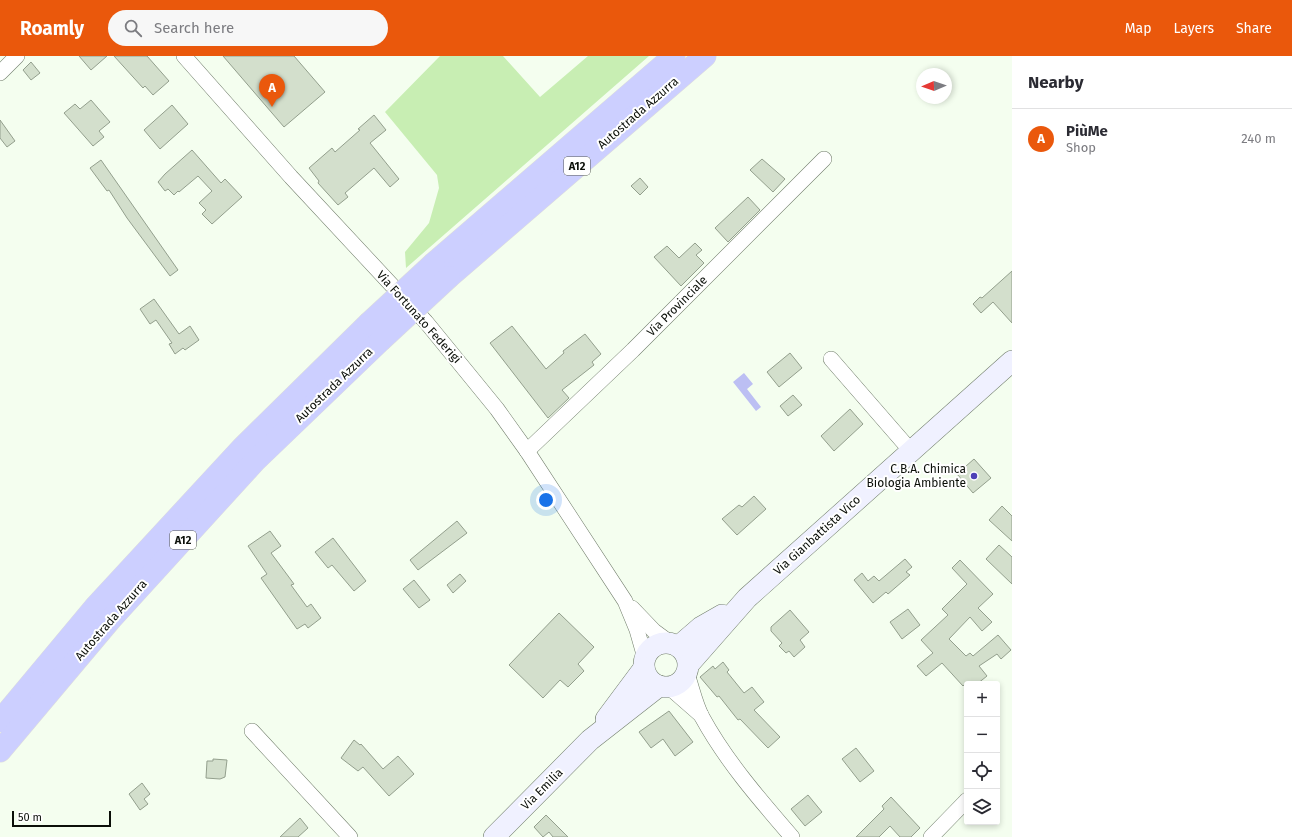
<!DOCTYPE html>
<html lang="en">
<head>
<meta charset="utf-8">
<style>
	:root { --surface:#fff; --page:#f7f7f7; --text:#2b2b33; --muted:#7c7c81; --line:#e1e1e2; --accent:#ea580c }
	body { margin:0; font-family:"Fira Sans",sans-serif; background:var(--page); color:var(--text) }
	.controls { position:absolute; right:12px; bottom:12px; display:grid; overflow:hidden; border-radius:4px; box-shadow:0 2px 6px #0003 }
	.controls button { width:36px; height:36px; display:grid; place-items:center; padding:0; border:0; border-bottom:1px solid var(--line); background:var(--surface); color:var(--text); font:20px sans-serif }
	.compass { position:absolute; left:916px; top:12px; width:36px; height:36px; border-radius:50%; background:var(--surface); box-shadow:0 2px 6px #0003; rotate:268deg }
	.scale { position:absolute; left:12px; bottom:10px; width:99px; box-sizing:border-box; padding-left:4px; border:2px solid #0b0f09; border-top:0; font-size:11px; line-height:14px; white-space:nowrap; color:#0b0f09; -webkit-text-stroke:3px #fff; paint-order:stroke }
	.you { position:absolute; left:546px; top:444px; width:14px; height:14px; margin:-10px; border:3px solid #fff; border-radius:50%; background:#1a73e8; box-shadow:0 0 0 6px #1a73e833 }
	.badge { display:grid; place-items:center; width:26px; height:26px; border-radius:50%; background:var(--accent); color:#fff; font-size:13px; font-weight:700 }
	.pin { position:absolute; translate:-50% -33px; filter:drop-shadow(0 1px 2px #0008) }
	.pin::after { content:''; position:absolute; top:21px; width:14px; height:12px; background:inherit; clip-path:polygon(0 0,100% 0,50% 100%) }
	.list { margin:0; padding:0; list-style:none }
	h2 { display:flex; justify-content:space-between; align-items:center; height:52px; margin:0; padding:0 16px; font-size:17px }
	h2 small { font-size:13px; font-weight:400; color:var(--muted) }
	.list li { display:grid; grid-template-columns:26px 1fr auto; gap:12px; align-items:center; box-sizing:border-box; height:60px; padding:0 16px; border-top:1px solid var(--line) }
	.list b { display:block; font-size:15px; white-space:nowrap }
	.list p { margin:0; font-size:13px; white-space:nowrap; color:var(--muted) }
	.list em { font-size:13px; font-style:normal; color:var(--muted) }
	.icon { flex:none; width:22px; height:22px; fill:none; stroke:currentColor; stroke-width:2; stroke-linecap:round; stroke-linejoin:round }
	.map { position:relative; flex:none; width:1012px; height:781px; overflow:hidden }
	header { display:flex; align-items:center; gap:24px; box-sizing:border-box; height:56px; padding:0 20px; background:var(--accent); color:#fff }
	header strong { font-size:19px }
	nav { display:flex; gap:22px; margin-inline-start:auto; font-size:14px }
	.search { width:280px; height:36px; background:var(--page); display:flex; align-items:center; gap:10px; box-sizing:border-box; padding:0 14px; border-radius:22px; color:var(--muted); font-size:15px }
	main { display:flex }
	aside { flex:1; background:var(--surface) }
	.map>svg:first-child { display:block }
	.green { fill:#c8eeb3 }
	.water { fill:#bcbff3 }
	.building { fill:#d3dfcc; stroke:#939f8d }
	.lines { fill:none; stroke-linecap:round; stroke-linejoin:round }
	.street-casing { stroke:#727e6c; stroke-width:16 }
	.secondary-casing { stroke:#727e6c; stroke-width:22 }
	.highway-casing { stroke:#ddd; stroke-width:23 }
	.street { stroke:#fff; stroke-width:15 }
	.secondary { stroke:#f0f1ff; stroke-width:21 }
	.highway { stroke:#cccfff; stroke-width:22 }
	.highway-bridge-casing { stroke:#ddd; stroke-width:23; stroke-linecap:butt }
	.highway-bridge { stroke:#cccfff; stroke-width:22 }
	.poi-dot { fill:#4e40b7; stroke:#fff; stroke-width:1.5 }
	.labels { text-anchor:middle; stroke-width:4; stroke-linejoin:round; paint-order:stroke }
	.shield { fill:#fff; stroke:#545753; stroke-width:1 }
	.shield-label { font-size:11px; font-weight:bold; fill:#0b0f09 }
	.street-label { font-size:12px; fill:#0b0f09; stroke:#fff }
	.poi-label { font-size:12px; fill:#0b0f09; stroke:#fff; text-anchor:end }
</style>
</head>
<body>
<header>
<strong>Roamly</strong>
<div class="search"><svg class="icon" aria-label="search" viewBox="0 0 24 24"><circle cx="10" cy="10" r="6"/><path d="M15 15l6 6"/></svg>Search here</div>
<nav><a>Map</a><a>Layers</a><a>Share</a></nav>
</header>
<main>
<div class="map">
<svg width="1012" height="781" viewBox="0 0 1012 781">
	<rect width="100%" height="100%" fill="#f4feef"/>
	<polygon class="green" points="440,0 503,0 540,41 588,0 649,0 406,212 405,196 429,167 439,132 437,119 385,56"/>
	<polygon class="water" points="744,317 753,328 747,333 761,351 756,355 733,326"/>
	<g class="building">
		<polygon points="79,0 107,0 91,14"/>
		<polygon points="114,0 147,0 169,25 153,39 145,30 143,32"/>
		<polygon points="223,0 294,0 325,36 284,71"/>
		<polygon points="31,6 40,17 31,24 23,14"/>
		<polygon points="91,44 110,66 99,75 104,81 93,90 64,57 75,48 80,53"/>
		<polygon points="172,49 188,68 160,93 144,74"/>
		<polygon points="374,59 386,74 370,87 399,123 390,131 374,112 345,137 348,141 338,149 318,127 319,125 309,112 332,92 335,96 360,74 358,73"/>
		<polygon points="0,64 15,85 7,91 0,82"/>
		<polygon points="192,94 221,127 225,123 242,141 212,168 202,158 206,154 199,147 212,135 198,120 179,136 178,135 174,139 168,133 165,135 158,126 165,118"/>
		<polygon points="762,103 785,123 773,136 750,114"/>
		<polygon points="101,104 178,214 170,220 127,162 109,134 107,135 90,112"/>
		<polygon points="640,122 648,131 640,139 631,130"/>
		<polygon points="748,141 760,154 728,186 715,172"/>
		<polygon points="695,187 702,194 696,199 704,207 681,230 654,201 667,190 679,202"/>
		<polygon points="1012,215 1012,267 993,246 981,257 973,248 980,241 982,242"/>
		<polygon points="154,243 179,278 190,270 199,284 185,294 183,292 175,298 169,288 172,287 156,264 150,268 140,253"/>
		<polygon points="512,270 546,313 564,297 563,295 585,278 601,298 592,306 594,309 562,334 569,342 548,362 490,287"/>
		<polygon points="790,297 802,312 779,331 767,316"/>
		<polygon points="793,339 802,349 788,360 780,350"/>
		<polygon points="850,353 863,368 834,395 821,380"/>
		<polygon points="974,403 991,422 973,437 957,418"/>
		<polygon points="754,440 766,453 737,479 722,463 739,449 742,451"/>
		<polygon points="1002,450 1012,460 1012,485 989,464"/>
		<polygon points="457,465 467,477 418,514 410,504"/>
		<polygon points="270,475 281,490 271,497 294,528 291,529 307,551 311,548 321,562 308,572 305,568 297,573 261,522 267,518 248,490"/>
		<polygon points="333,482 366,525 354,535 332,509 328,512 315,496"/>
		<polygon points="999,489 1012,501 1012,528 986,503"/>
		<polygon points="905,503 912,511 906,516 910,519 888,538 886,536 873,547 854,524 862,517 868,525 874,520 879,525"/>
		<polygon points="960,504 993,538 978,552 992,566 982,575 970,561 949,583 966,600 970,597 973,600 998,579 1011,594 1001,603 997,598 979,610 987,620 977,628 965,628 963,630 942,607 926,620 917,610 933,597 921,584 948,559 942,553 967,528 952,512"/>
		<polygon points="460,518 466,525 453,537 447,529"/>
		<polygon points="414,524 430,544 419,552 403,533"/>
		<polygon points="908,553 920,569 902,583 890,566"/>
		<polygon points="790,554 809,576 800,584 805,591 794,601 789,595 786,597 779,590 782,587 771,575 771,571"/>
		<polygon points="559,557 594,591 578,608 584,615 568,631 560,624 543,642 509,609"/>
		<polygon points="723,606 729,614 727,616 744,637 752,631 764,646 754,654 780,681 768,692 740,663 738,664 719,640 717,641 700,621 713,610 715,613"/>
		<polygon points="669,655 693,686 675,700 663,683 651,692 639,676"/>
		<polygon points="354,684 360,689 361,688 383,713 398,700 414,718 389,740 363,711 358,715 341,702"/>
		<polygon points="856,692 874,715 860,726 842,703"/>
		<polygon points="213,703 227,704 225,721 220,723 206,722 207,705 213,705"/>
		<polygon points="142,727 150,738 144,743 148,748 140,754 129,738"/>
		<polygon points="808,739 822,756 805,770 791,753"/>
		<polygon points="891,741 920,772 911,781 900,781 890,770 879,781 856,781 884,753 882,750"/>
		<polygon points="546,759 568,781 553,781 549,776 543,781 534,771"/>
		<polygon points="300,762 308,772 298,781 280,781"/>
	</g>
	<g class="lines">
		<g class="street-casing">
			<g id="street">
				<polyline points="184,0 291,121 426,266 497,353 527,395 625,545 637,574 645,602"/>
				<polyline points="0,17 17,0"/>
				<polyline points="831,303 911,395"/>
				<polyline points="527,395 633,294 824,103"/>
				<polyline points="632,552 654,575 669,586"/>
				<path d="M 687,618 C 692,632 695,648 702,661 C 726,705 760,744 792,781"/>
				<polyline points="669,631 701,659"/>
				<polyline points="252,675 350,781"/>
				<polyline points="931,781 967,744"/>
			</g>
		</g>
		<g class="secondary-casing">
			<g id="secondary">
				<circle cx="666" cy="609" r="22"/>
				<polyline points="679,590 701,571 722,559"/>
				<polyline points="689,608 747,542 1012,305"/>
				<polyline points="606,663 644,612"/>
				<polyline points="494,781 590,684 659,630"/>
			</g>
		</g>
		<g class="highway-casing">
			<g id="highway">
				<polyline points="434,207 674,0"/>
				<polyline points="449,221 705,0"/>
				<polyline points="0,665 95,551 242,392 368,268"/>
				<polyline points="0,695 111,563 255,405 380,285"/>
			</g>
		</g>
		<use href="#street" class="street"/>
		<use href="#secondary" class="secondary"/>
		<use href="#highway" class="highway"/>
		<g class="highway-bridge-casing">
			<g id="highway-bridge">
				<polyline points="368,268 434,207"/>
				<polyline points="380,285 449,221"/>
			</g>
		</g>
		<use href="#highway-bridge" class="highway-bridge"/>
	</g>
	<circle class="poi-dot" cx="974" cy="420" r="4"/>
	<g class="labels">
		<g class="shield">
			<rect x="564" y="101" width="26" height="18" rx="3"/>
			<rect x="170" y="475" width="26" height="18" rx="3"/>
		</g>
		<g class="shield-label">
			<text x="577" y="114">A12</text>
			<text x="183" y="488">A12</text>
		</g>
		<g class="street-label">
			<text transform="translate(638 57) rotate(-41)" y="4">Autostrada Azzurra</text>
			<text transform="translate(677 250) rotate(-45)" y="4">Via Provinciale</text>
			<text transform="translate(419 261) rotate(48)" y="4">Via Fortunato Federigi</text>
			<text transform="translate(334 329) rotate(-44)" y="4">Autostrada Azzurra</text>
			<text transform="translate(817 479) rotate(-42)" y="4">Via Gianbattista Vico</text>
			<text transform="translate(111 564) rotate(-49)" y="4">Autostrada Azzurra</text>
			<text transform="translate(542 733) rotate(-45)" y="4">Via Emilia</text>
		</g>
		<g class="poi-label">
			<text x="966" y="417">C.B.A. Chimica<tspan x="966" dy="14">Biologia Ambiente</tspan></text>
		</g>
	</g>
</svg>
<div class="controls">
<button>+</button>
<button>−</button>
<button><svg class="icon" aria-label="locate" viewBox="0 0 24 24"><circle cx="12" cy="12" r="6"/><path d="M12 2v4M12 18v4M2 12h4M18 12h4"/></svg></button>
<button><svg class="icon" aria-label="layers" viewBox="0 0 24 24"><path d="M12 4l9 5-9 5-9-5zM3 14l9 5 9-5"/></svg></button>
</div>
<svg class="compass" viewBox="-18 -18 36 36"><path d="M0-13l5 13h-10z" fill="#e53935"/><path d="M0 13l5-13h-10z" fill="#7c7c81"/></svg>
<div class="scale">50 m</div>
<div class="you"></div>
<div class="pin badge" style="left:272px;top:51px">A</div>
</div>
<aside>
<h2>Nearby<small></small></h2>
<ul class="list">
<li><span class="badge">A</span><div><b>PiùMe</b><p>Shop</p></div><em>240 m</em></li>
</ul>
</aside>
</main>
</body>
</html>
